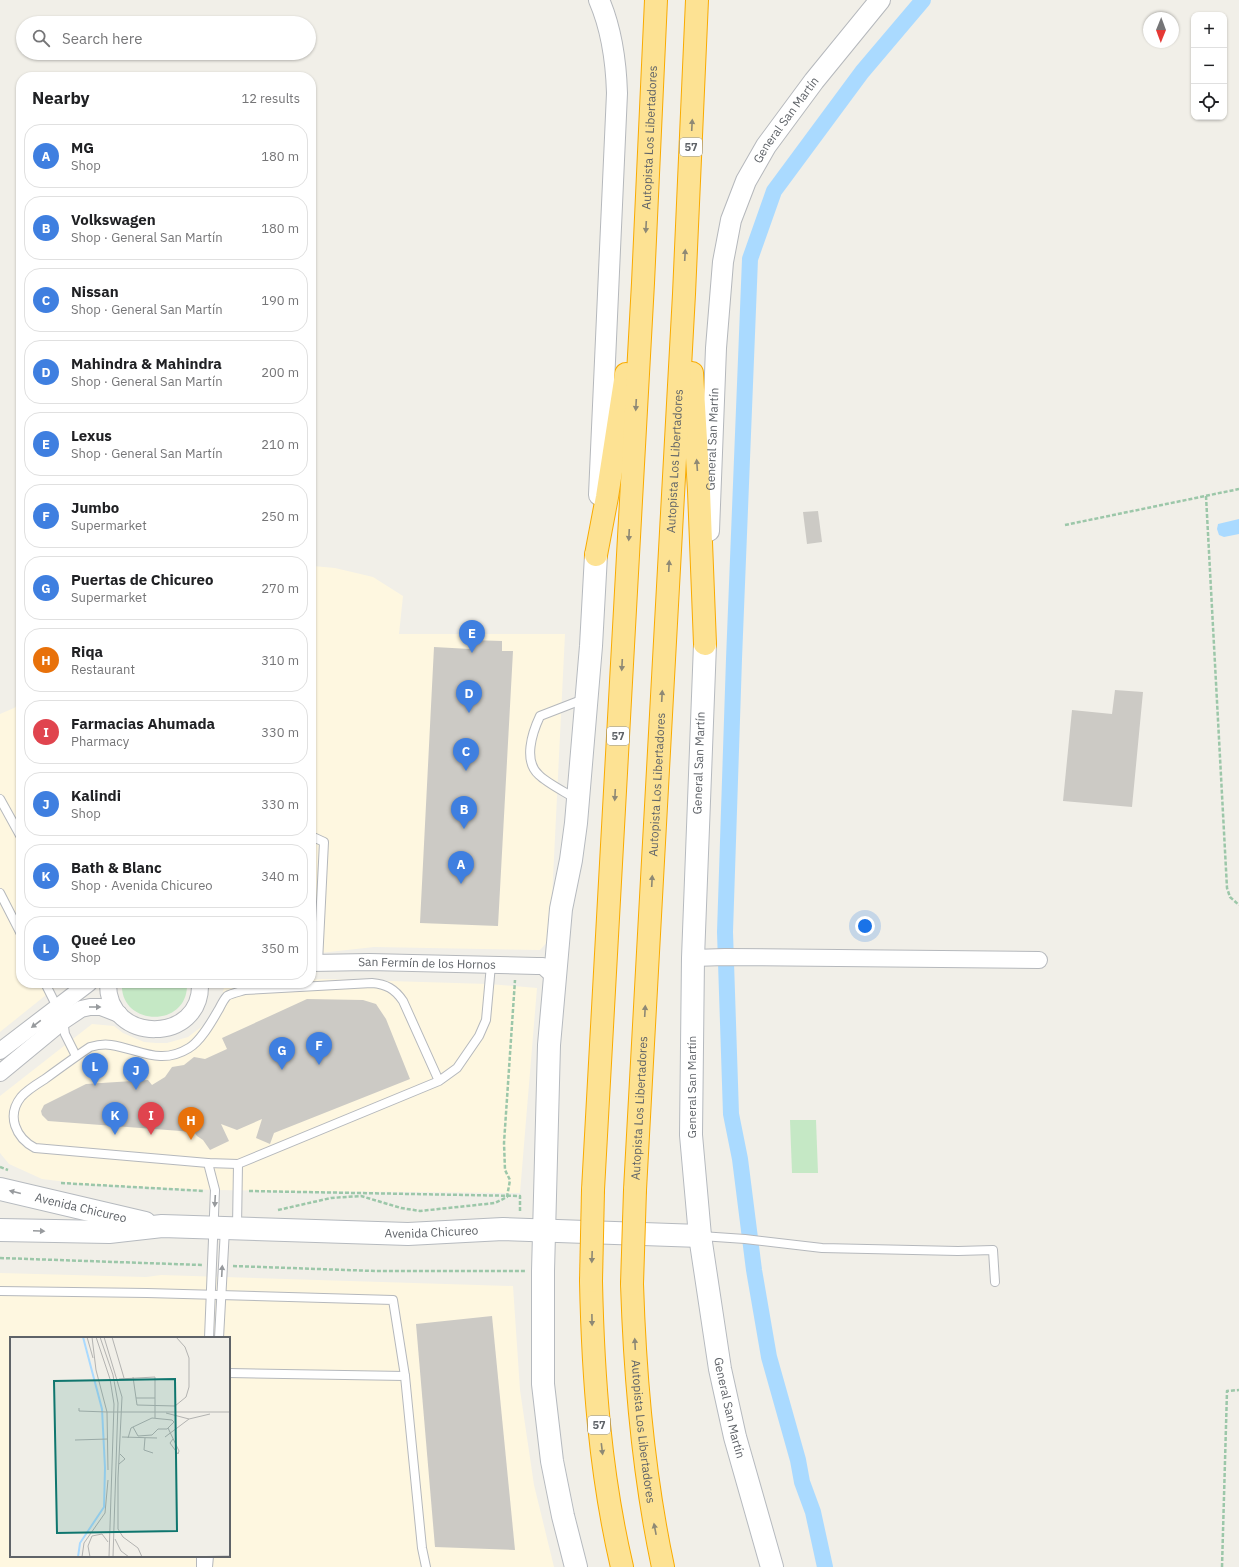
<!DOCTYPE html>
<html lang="en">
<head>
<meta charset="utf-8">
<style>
	:root { --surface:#fff; --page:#f6f6f6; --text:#202124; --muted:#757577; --line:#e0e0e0; --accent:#0b8043 }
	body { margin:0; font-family:"IBM Plex Sans",sans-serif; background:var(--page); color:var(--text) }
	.controls { position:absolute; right:12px; top:12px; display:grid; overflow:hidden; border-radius:8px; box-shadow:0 1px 3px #0004 }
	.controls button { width:36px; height:36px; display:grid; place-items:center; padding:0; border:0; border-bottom:1px solid var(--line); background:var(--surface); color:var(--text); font:20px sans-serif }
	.compass { position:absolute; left:1143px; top:12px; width:36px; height:36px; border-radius:50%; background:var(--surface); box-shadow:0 1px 3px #0004; rotate:181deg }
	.you { position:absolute; left:865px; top:926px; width:14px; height:14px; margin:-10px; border:3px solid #fff; border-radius:50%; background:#1a73e8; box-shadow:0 0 0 6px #1a73e833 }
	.badge { display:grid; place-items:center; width:26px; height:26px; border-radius:50%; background:var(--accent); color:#fff; font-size:13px; font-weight:700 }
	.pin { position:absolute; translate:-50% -33px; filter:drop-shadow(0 1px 2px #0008) }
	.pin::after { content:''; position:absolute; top:21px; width:14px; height:12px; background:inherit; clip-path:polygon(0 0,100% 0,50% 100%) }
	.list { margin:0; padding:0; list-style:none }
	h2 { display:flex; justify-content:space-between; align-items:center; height:52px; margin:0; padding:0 16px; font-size:17px }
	h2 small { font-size:13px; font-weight:400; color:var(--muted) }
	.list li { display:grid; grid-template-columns:26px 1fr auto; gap:12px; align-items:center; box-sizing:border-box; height:64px; margin:0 8px 8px; padding:0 8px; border:1px solid var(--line); border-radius:16px }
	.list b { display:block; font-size:15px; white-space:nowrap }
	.list p { margin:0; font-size:13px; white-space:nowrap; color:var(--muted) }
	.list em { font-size:13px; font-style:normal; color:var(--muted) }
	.icon { flex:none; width:22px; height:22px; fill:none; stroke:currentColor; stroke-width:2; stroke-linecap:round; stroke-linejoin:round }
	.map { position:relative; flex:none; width:1239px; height:1567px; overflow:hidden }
	.search { position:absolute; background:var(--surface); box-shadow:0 1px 3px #0004; left:16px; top:16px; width:300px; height:44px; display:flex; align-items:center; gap:10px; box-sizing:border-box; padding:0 14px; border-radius:22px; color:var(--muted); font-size:15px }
	.panel { position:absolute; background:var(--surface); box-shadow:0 1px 3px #0004; left:16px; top:72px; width:300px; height:916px; border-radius:16px }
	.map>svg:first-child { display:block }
	.commercial { fill:#fef7e0; fill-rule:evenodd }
	.green { fill:#c5e8c5 }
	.water { fill:#aadaff }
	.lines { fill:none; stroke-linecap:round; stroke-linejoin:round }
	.canal { stroke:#aadaff; stroke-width:16 }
	.building { fill:#cccac5 }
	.service-casing { stroke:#b5b8bc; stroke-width:10 }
	.minor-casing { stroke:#b5b8bc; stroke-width:18 }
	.tertiary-casing { stroke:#b5b8bc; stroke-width:22 }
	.secondary-casing { stroke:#b6babf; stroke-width:24 }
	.motorway-casing { stroke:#f9ab00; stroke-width:24 }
	.path { stroke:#9cc7a9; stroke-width:2.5; stroke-dasharray:4 2; stroke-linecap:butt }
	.service { stroke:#fff; stroke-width:8 }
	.minor { stroke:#fff; stroke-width:16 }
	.tertiary { stroke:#fff; stroke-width:20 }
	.secondary { stroke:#fff; stroke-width:22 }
	.motorway { stroke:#fde293; stroke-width:22 }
	.motorway-bridge-casing { stroke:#f9ab00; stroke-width:24; stroke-linecap:butt }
	.motorway-bridge { stroke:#fde293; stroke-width:22 }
	.oneway { fill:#8e8975 }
	.oneway2 { fill:#979a9d }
	.labels { text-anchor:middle; stroke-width:3.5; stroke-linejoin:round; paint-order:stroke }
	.shield { fill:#fff; stroke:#8f9295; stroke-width:1 }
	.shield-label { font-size:11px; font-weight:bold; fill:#5f6368 }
	.street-label { font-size:12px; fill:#5f6368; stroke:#fff }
	.inset-river { fill:none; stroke:#aadaff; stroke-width:2 }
	.inset-road { fill:none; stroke:#b3b3b1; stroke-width:1 }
	.view { fill:#0f766e; fill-opacity:0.15; stroke:#0f766e; stroke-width:2 }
	.inset-edge { fill:none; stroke:#5f6368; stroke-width:2 }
</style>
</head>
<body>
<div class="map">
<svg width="1239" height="1567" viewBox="0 0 1239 1567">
	<rect width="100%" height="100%" fill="#f1efe8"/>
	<g class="commercial">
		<polygon points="313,566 335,568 373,577 403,596 399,634 565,634 550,939 540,950 374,947 311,954 311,568"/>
		<polygon points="21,702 21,983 61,983 0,1032 0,714 14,708"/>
		<polygon points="322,979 489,984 537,988 520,1193 215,1190 83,1184 42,1179 9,1164 0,1153 0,1096 92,1024 114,1026 123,1033 144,1042 156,1043 167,1043 188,1037 205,1024 222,998 224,987 274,983 311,983 311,980"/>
		<path d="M 0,1273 L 146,1277 L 161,1275 L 513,1286 L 520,1390 L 534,1485 L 554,1567 L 0,1567 ZM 11,1338 L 229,1338 L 229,1556 L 11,1556 Z"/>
	</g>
	<g class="green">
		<path d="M 122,983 L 187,983 C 189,1029 119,1027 122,983 Z"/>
		<polygon points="790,1120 816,1120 818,1173 792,1173"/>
	</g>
	<polygon class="water" points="1239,519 1239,534 1224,537 1219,535 1217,529 1218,524"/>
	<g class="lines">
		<polyline class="canal" points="825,1567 813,1512 802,1482 798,1460 769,1357 754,1270 740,1159 731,1114 725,932 734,659 750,259 774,191 862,72 923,0"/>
	</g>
	<g class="building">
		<polygon points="818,511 822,542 807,544 803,512"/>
		<polygon points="471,640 502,641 502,651 513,651 498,926 420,923 434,647 470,649"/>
		<polygon points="1115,690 1143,692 1132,807 1063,801 1072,710 1112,714"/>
		<polygon points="307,999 363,1000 376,1004 386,1019 410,1079 274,1133 270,1144 256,1138 262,1119 237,1130 221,1124 229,1141 210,1150 203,1140 197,1136 194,1132 48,1121 42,1115 41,1111 44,1105 86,1084 148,1080 152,1085 165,1077 172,1067 184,1065 194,1057 205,1059 227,1049 222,1038"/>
		<polygon points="492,1316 515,1550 435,1547 416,1324"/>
	</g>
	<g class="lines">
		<g class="service-casing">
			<g id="service">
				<polyline points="0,799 21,837"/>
				<path d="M 576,799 C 565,792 547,783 539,775 C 523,761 532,733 540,716 L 584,699"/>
				<polyline points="311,836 324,842 318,962"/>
				<polyline points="0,893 21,934"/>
				<polyline points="45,983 58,1009"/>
				<polyline points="63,1020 65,1034 76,1056"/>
				<path d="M 439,1081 L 403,1001 C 395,989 386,984 372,983 L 245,990 C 239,992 232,993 227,996 C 224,999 221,1005 219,1009 C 212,1021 201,1041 189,1048 C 160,1066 139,1049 111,1045 C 104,1044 97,1045 90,1047 C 75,1057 60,1068 45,1079 C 37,1084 27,1090 21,1097 C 6,1116 16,1138 35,1148 L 208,1163 L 238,1164 L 439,1081 L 457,1068 L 479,1036 L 486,1020 L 491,965"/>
				<polyline points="208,1163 215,1190 209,1338"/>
				<polyline points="237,1227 238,1164"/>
				<polyline points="701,1236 745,1239 822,1248 958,1251 993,1250 995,1282"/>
				<polyline points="0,1291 147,1293 393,1300 405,1376"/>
				<polyline points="219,1338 225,1229"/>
				<polyline points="229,1373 405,1376 422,1548 426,1567"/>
				<polyline points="201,1567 201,1556"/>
				<polyline points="208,1567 209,1556"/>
			</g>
		</g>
		<g class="minor-casing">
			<g id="minor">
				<polyline points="693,958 725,957 1039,960"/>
				<path id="s1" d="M 311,963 L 369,962 L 537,966 L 543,966 L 555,977"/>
				<path d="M 108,983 C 107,1045 203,1044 200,983"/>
				<polyline points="0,1051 89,983"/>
				<polyline points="0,1073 63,1021 81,1009 90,1007 101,1007 119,1014"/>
			</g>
		</g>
		<g class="tertiary-casing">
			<g id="tertiary">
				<path d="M 599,495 L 617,93 C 616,60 612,30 599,0"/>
				<path id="s2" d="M 709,531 L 716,348 L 723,262 L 731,220 L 746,181 L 766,146 L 814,81 L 880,0"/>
			</g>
		</g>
		<g class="secondary-casing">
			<g id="secondary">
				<path id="s3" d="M 705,644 L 693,958 L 691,1135 L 700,1236 L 720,1369 L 735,1437 L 772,1567"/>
				<path id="s4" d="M 0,1189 L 145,1223"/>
				<path id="s5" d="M 0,1230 L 109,1232 L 162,1226 L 408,1234 L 503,1229 L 700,1236"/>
				<polyline points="576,1567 563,1516 552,1461 543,1384 543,1271 549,1045 561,909 571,860 576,823 591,646 596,555"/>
			</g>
		</g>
		<g class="motorway-casing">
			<g id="motorway">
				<polyline points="692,373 699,491 705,644"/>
				<polyline points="596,555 607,497 626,374"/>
				<path id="s6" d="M 593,1190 L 643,283 L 656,0"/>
				<path id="s7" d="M 635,1190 L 684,294 L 697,0"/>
				<path d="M 591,1281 C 593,1377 600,1473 622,1567"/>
				<path id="s8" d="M 632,1284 C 635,1379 643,1473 663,1567"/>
			</g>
		</g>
		<g class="path">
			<polyline points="1206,496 1227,888 1230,897 1239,905"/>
			<polyline points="1065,525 1239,489"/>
			<polyline points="0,1167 8,1170"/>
			<polyline points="61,1183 204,1191"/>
			<polyline points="249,1191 520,1196 520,1212"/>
			<polyline points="278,1210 331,1198 361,1196 401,1208 420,1211 495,1203 507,1197 510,1180 505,1170 504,1143 515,980"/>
			<polyline points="0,1258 202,1265"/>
			<polyline points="233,1266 375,1271 526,1271"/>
			<polyline points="1222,1567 1227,1391 1239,1390"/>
		</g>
		<use href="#service" class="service"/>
		<use href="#minor" class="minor"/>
		<use href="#tertiary" class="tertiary"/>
		<use href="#secondary" class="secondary"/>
		<use href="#motorway" class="motorway"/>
		<g class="motorway-bridge-casing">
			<g id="motorway-bridge">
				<polyline points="591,1281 593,1190"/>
				<polyline points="632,1284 635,1190"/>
			</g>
		</g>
		<use href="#motorway-bridge" class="motorway-bridge"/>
	</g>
	<defs><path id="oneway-solid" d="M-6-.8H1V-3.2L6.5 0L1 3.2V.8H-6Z"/></defs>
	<g class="oneway">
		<use href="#oneway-solid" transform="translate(692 125) rotate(-87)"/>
		<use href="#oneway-solid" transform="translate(646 227) rotate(93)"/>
		<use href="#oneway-solid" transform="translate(685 255) rotate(-87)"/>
		<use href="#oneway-solid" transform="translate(636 405) rotate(93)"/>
		<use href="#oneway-solid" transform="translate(697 465) rotate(-94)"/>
		<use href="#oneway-solid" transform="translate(629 535) rotate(93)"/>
		<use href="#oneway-solid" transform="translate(669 566) rotate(-87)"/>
		<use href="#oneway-solid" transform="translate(622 665) rotate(93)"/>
		<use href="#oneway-solid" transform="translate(662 696) rotate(-87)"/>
		<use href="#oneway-solid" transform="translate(615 795) rotate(93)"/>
		<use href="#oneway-solid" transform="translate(652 881) rotate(-87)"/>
		<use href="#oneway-solid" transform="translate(645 1011) rotate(-87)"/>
		<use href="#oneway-solid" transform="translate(592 1257) rotate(92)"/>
		<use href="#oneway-solid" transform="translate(592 1320) rotate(89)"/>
		<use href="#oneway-solid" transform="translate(635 1344) rotate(-93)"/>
		<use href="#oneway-solid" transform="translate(602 1449) rotate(83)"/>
		<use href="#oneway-solid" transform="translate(655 1529) rotate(-101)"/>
	</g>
	<g class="oneway2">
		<use href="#oneway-solid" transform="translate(95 1007)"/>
		<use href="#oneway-solid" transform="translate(36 1024) rotate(143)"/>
		<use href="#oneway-solid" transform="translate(15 1192) rotate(-166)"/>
		<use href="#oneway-solid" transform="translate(215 1201) rotate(93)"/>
		<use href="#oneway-solid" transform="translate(39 1231) rotate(2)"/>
		<use href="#oneway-solid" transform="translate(222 1271) rotate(-87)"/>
	</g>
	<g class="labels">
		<g class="shield">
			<rect x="680" y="138" width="22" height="18" rx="3"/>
			<rect x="607" y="727" width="22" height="18" rx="3"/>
			<rect x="588" y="1416" width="22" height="18" rx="3"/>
		</g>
		<g class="shield-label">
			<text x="691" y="151">57</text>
			<text x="618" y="740">57</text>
			<text x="599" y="1429">57</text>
		</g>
		<g class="street-label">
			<text dy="4" stroke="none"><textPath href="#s2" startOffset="427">General San Martín</textPath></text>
			<text dy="4" stroke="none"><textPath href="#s6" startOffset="1054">Autopista Los Libertadores</textPath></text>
			<text dy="4" stroke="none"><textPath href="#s2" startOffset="92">General San Martín</textPath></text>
			<text dy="4" stroke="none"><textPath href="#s7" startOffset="730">Autopista Los Libertadores</textPath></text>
			<text transform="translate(699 763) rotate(-88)" y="4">General San Martín</text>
			<text dy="4" stroke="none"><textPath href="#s7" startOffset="406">Autopista Los Libertadores</textPath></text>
			<text dy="4" stroke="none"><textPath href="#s1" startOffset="116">San Fermín de los Hornos</textPath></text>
			<text transform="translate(692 1087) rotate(-90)" y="4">General San Martín</text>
			<text dy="4" stroke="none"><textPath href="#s7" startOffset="82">Autopista Los Libertadores</textPath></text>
			<text dy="4" stroke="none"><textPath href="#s4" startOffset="83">Avenida Chicureo</textPath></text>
			<text dy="4" stroke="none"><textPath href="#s5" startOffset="432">Avenida Chicureo</textPath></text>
			<text dy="4" stroke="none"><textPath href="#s3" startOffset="767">General San Martín</textPath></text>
			<text dy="4" stroke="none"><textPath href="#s8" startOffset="148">Autopista Los Libertadores</textPath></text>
		</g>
	</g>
	<g transform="translate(10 1337)">
		<rect width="220" height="220" fill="#f1efe8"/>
		<path class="inset-river" d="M 68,220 L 70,206 L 94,170 L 95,131 L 92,72 L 73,0"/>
		<path class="inset-road" d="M 77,0 L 83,21M 82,0 L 86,33M 86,0 L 100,42 L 104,67 L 99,220M 90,0 L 103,38 L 108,66 L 103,220M 94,0 L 112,60 L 108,141M 102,0 L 114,41M 86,33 L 97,75 L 98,133M 123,40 L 126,61 L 145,61M 145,40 L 145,81M 109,42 L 145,40M 126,61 L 127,68 L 165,69 L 176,60 L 179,50 L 179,21 L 175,10 L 166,0M 69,71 L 69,74 L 97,75M 97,75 L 220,75M 156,76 L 179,82 L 200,77M 158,91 L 169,114 L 168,117 L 160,106 L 163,102M 112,100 L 147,101M 155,100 L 179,82M 118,101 L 121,91 L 123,90 L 142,81 L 162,83 L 164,85 L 157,92 L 148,92 L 142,98 L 128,99 L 123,90M 135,101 L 134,113 L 143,116M 65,103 L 98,102M 109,127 L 115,122 L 110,117M 108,141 L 108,192 L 113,200 L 128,211 L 132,220M 105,202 L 111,214 L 119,220M 72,220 L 74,206 L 95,176 L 98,143M 80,220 L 78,209 L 82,199 L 92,197 L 98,205M 173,220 L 220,219"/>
		<path class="view" d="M 165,42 L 167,194 L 47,196 L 44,44 Z"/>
		<rect width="220" height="220" class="inset-edge"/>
	</g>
</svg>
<div class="controls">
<button>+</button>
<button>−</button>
<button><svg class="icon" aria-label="locate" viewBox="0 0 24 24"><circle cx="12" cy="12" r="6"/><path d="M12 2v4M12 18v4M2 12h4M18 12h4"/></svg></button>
</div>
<svg class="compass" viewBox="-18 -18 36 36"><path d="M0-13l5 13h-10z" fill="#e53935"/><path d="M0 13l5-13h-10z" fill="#757577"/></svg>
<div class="you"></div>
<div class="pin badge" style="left:461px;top:884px;background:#3f7fe0">A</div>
<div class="pin badge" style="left:464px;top:829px;background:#3f7fe0">B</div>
<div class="pin badge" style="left:466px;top:771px;background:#3f7fe0">C</div>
<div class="pin badge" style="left:469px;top:713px;background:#3f7fe0">D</div>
<div class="pin badge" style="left:472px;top:653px;background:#3f7fe0">E</div>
<div class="pin badge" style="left:319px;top:1065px;background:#3f7fe0">F</div>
<div class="pin badge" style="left:282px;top:1070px;background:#3f7fe0">G</div>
<div class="pin badge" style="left:191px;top:1140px;background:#e8710a">H</div>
<div class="pin badge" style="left:151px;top:1135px;background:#e0444e">I</div>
<div class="pin badge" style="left:136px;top:1090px;background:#3f7fe0">J</div>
<div class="pin badge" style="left:115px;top:1135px;background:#3f7fe0">K</div>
<div class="pin badge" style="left:95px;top:1086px;background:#3f7fe0">L</div>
<div class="search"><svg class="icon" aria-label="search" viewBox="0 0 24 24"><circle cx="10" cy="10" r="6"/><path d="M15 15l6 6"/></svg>Search here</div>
<section class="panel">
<h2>Nearby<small>12 results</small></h2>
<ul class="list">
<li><span class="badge" style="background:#3f7fe0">A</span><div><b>MG</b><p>Shop</p></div><em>180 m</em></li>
<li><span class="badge" style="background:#3f7fe0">B</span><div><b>Volkswagen</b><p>Shop · General San Martín</p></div><em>180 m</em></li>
<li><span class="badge" style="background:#3f7fe0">C</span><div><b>Nissan</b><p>Shop · General San Martín</p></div><em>190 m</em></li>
<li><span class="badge" style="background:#3f7fe0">D</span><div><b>Mahindra &amp; Mahindra</b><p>Shop · General San Martín</p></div><em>200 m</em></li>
<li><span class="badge" style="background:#3f7fe0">E</span><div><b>Lexus</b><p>Shop · General San Martín</p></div><em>210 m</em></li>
<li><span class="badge" style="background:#3f7fe0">F</span><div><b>Jumbo</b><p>Supermarket</p></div><em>250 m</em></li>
<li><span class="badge" style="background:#3f7fe0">G</span><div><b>Puertas de Chicureo</b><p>Supermarket</p></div><em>270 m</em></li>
<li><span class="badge" style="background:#e8710a">H</span><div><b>Riqa</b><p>Restaurant</p></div><em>310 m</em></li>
<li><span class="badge" style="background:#e0444e">I</span><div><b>Farmacias Ahumada</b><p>Pharmacy</p></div><em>330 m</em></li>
<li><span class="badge" style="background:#3f7fe0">J</span><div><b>Kalindi</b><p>Shop</p></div><em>330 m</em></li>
<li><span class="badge" style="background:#3f7fe0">K</span><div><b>Bath &amp; Blanc</b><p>Shop · Avenida Chicureo</p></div><em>340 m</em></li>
<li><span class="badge" style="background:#3f7fe0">L</span><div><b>Queé Leo</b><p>Shop</p></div><em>350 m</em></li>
</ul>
</section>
</div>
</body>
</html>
